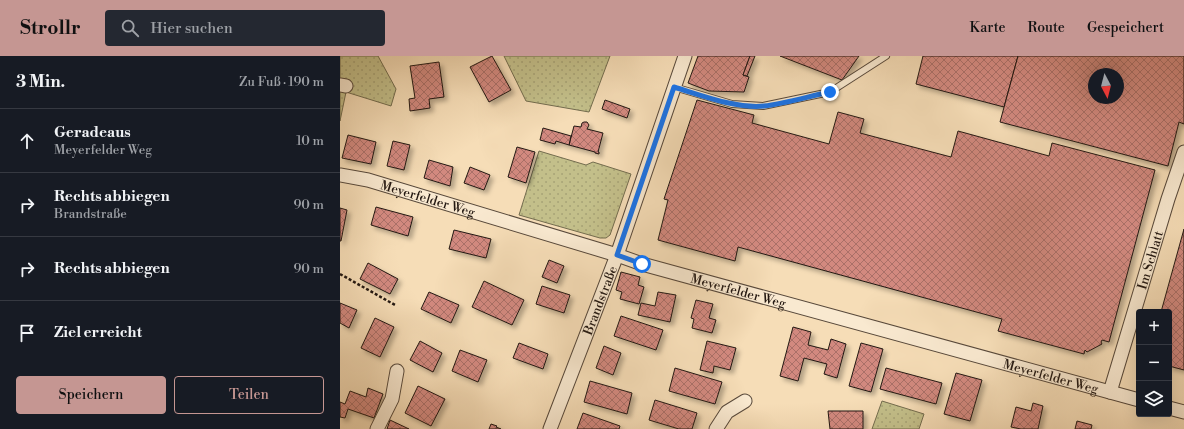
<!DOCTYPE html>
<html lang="de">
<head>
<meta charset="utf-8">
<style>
	:root { --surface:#171b24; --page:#242831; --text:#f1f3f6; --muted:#9ea1a6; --line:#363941; --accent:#c59692 }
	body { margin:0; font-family:"Libre Bodoni",serif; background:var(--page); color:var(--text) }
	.controls { position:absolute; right:12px; bottom:12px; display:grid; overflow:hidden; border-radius:4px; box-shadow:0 4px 16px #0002 }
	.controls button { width:36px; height:36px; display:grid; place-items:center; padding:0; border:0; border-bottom:1px solid var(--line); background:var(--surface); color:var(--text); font:20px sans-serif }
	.compass { position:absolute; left:748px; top:12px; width:36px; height:36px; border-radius:50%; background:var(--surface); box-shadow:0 4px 16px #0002; rotate:173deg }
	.stop { position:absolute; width:12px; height:12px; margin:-9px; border:3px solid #1a73e8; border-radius:50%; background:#fff }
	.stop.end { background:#1a73e8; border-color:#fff; box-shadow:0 1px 4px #0008 }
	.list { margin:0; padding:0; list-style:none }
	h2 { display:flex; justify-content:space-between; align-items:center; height:52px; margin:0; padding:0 16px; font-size:17px }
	h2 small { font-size:13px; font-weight:400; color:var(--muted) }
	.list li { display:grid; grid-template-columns:26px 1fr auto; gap:12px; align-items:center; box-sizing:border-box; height:64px; padding:0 16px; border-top:1px solid var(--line) }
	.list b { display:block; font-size:15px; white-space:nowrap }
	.list p { margin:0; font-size:13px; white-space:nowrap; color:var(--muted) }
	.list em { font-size:13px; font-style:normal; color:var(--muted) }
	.actions { display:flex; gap:8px; padding:12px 16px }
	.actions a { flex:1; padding:9px 0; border:1px solid var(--accent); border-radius:4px; text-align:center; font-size:14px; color:var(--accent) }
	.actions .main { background:var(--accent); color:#111 }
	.icon { flex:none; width:22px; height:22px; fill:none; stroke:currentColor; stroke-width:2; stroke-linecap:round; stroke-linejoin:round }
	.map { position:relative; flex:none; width:844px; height:373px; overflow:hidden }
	header { display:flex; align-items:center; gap:24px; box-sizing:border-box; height:56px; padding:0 20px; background:var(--accent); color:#111 }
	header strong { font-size:19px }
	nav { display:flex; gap:22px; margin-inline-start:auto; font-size:14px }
	.search { width:280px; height:36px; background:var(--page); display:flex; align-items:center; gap:10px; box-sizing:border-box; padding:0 14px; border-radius:4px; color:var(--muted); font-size:15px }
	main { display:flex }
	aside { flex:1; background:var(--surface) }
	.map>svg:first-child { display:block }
	.green { fill:url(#green-dots); stroke:#736c4e }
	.building { fill:url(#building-cross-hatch); stroke:#231812; fill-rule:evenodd; filter:url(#shadow) }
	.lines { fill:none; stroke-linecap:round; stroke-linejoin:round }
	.service-casing { stroke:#58493b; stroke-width:8 }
	.minor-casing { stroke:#58493b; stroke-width:15 }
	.path { stroke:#231812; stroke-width:2.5; stroke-dasharray:3 2; stroke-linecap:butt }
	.service { stroke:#f9e9d0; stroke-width:6 }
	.minor { stroke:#f9e9d0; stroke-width:13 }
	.route { stroke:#1a73e8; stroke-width:5 }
	.labels { text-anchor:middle; stroke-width:3; stroke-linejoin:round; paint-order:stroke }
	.street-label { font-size:13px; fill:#231812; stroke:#f9e9d0 }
</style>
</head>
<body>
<header>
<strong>Strollr</strong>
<div class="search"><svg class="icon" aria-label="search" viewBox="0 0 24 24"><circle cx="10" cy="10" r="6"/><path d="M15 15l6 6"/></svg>Hier suchen</div>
<nav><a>Karte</a><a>Route</a><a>Gespeichert</a></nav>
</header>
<main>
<aside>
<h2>3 Min.<small>Zu Fuß · 190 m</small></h2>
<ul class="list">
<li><svg class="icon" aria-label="ahead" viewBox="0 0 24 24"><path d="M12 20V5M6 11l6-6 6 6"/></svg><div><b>Geradeaus</b><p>Meyerfelder Weg</p></div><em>10 m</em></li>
<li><svg class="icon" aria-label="right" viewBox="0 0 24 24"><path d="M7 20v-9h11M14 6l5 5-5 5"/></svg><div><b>Rechts abbiegen</b><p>Brandstraße</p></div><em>90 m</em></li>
<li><svg class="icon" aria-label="right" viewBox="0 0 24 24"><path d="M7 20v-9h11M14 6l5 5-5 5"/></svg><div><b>Rechts abbiegen</b></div><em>90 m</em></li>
<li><svg class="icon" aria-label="arrive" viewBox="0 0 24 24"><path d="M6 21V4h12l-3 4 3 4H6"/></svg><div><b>Ziel erreicht</b></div></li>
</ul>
<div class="actions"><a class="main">Speichern</a><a>Teilen</a></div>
</aside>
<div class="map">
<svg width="844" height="373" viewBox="0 0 844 373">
	<defs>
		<pattern id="green-dots" width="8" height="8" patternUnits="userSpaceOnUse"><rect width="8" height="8" fill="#c3bf8a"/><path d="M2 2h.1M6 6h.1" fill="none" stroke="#a7a376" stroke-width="1.8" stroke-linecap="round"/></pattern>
		<pattern id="building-cross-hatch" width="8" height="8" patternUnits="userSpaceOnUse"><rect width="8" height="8" fill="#d2897f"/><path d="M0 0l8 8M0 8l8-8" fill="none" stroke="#aa6f67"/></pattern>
		<filter id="shadow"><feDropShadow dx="3.5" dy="3.5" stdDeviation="2" flood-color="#0004"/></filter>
	</defs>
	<rect width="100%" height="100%" fill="#f6ddb7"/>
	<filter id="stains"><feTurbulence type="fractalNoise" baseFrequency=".005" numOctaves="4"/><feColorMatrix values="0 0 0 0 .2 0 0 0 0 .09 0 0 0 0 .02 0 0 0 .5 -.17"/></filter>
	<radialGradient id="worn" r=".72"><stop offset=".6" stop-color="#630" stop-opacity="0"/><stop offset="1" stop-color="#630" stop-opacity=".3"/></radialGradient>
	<g class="green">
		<polygon points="0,0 38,0 56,33 51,50 6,36 0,65"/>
		<polygon points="164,0 270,0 249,56 186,45"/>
		<polygon points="199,95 246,109 253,106 291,118 270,179 266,182 260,182 179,159"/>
		<polygon points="542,345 584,358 579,373 532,373"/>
	</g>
	<g class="building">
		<polygon points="152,0 171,34 149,46 130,11"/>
		<polygon points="358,0 410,0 403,19 409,21 404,36 369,35 348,27"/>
		<polygon points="410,0 415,0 407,20 403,19"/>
		<polygon points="440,0 519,0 502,24"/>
		<polygon points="583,0 678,0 664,51 576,28"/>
		<path d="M 678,0 L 844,0 L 844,68 L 839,66 L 828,110 L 660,66 ZM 754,18 L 778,18 L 778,42 L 754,42 Z"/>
		<polygon points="99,6 104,41 89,43 90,52 70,55 69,43 75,42 70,10"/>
		<polygon points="265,44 290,53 287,62 262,53"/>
		<polygon points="357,44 414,59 412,67 489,88 498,56 524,63 520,77 611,101 618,75 709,100 712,87 815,114 769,286 762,284 761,286 762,288 747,296 745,294 744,298 658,275 662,263 398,191 395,205 318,184 328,144 324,143"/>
		<polygon points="244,66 247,66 249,69 247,73 263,77 258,96 259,96 259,98 255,97 255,96 229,89 234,70 241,71 242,67"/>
		<polygon points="203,72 231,80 229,89 216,85 215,88 200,84"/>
		<polygon points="8,79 36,86 31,108 2,102"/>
		<polygon points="53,85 70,89 64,114 47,110"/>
		<polygon points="177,91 195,96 186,127 168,121"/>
		<polygon points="89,104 113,111 110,130 84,122"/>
		<polygon points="130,111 150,119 144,134 124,127"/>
		<polygon points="36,151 73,161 68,180 31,169"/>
		<polygon points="0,152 7,154 1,185 0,185"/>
		<polygon points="844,173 844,314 829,310 829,256 821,256"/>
		<polygon points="114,174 151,183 146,202 109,193"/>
		<polygon points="209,204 224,210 217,227 202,221"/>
		<polygon points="28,207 58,223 50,238 20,223"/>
		<polygon points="281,216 300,221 298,229 304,231 299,248 280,243 282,236 276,234"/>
		<polygon points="144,225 184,244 172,269 132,251"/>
		<polygon points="202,230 230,239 224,257 196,248"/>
		<polygon points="89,236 119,249 111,267 81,253"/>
		<polygon points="318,236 336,239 330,266 298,259 301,247 315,250"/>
		<polygon points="356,244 373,248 369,262 376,264 372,277 352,272 354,263 351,262"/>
		<polygon points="0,247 17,254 9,272 0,267"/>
		<polygon points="281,260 323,274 316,294 274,280"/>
		<polygon points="35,262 54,271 40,301 21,292"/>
		<polygon points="453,271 471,276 468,289 488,294 491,283 506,288 497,322 484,318 487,308 464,302 458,325 440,320"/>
		<polygon points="80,285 102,297 93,316 70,304"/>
		<polygon points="367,285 396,292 390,314 374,310 373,317 360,314"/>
		<polygon points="179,287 208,298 203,313 173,302"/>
		<polygon points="521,287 543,293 531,336 509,330"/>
		<polygon points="264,290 281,297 273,319 256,312"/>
		<polygon points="120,294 147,304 138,326 112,315"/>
		<polygon points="335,312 382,326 375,348 329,335"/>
		<polygon points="546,312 602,327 596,348 540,333"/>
		<polygon points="616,317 642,324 630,365 604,358"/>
		<polygon points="250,325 292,337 287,358 244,346"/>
		<polygon points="78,330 105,343 91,370 65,357"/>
		<polygon points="28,332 43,338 34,362 8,353 5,362 0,361 0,346 5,348 10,335 26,341"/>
		<polygon points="315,344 357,357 352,373 339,373 309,364"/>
		<polygon points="693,347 703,350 698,373 681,373 671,371 676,351 691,355"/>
		<polygon points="488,355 523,355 523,373 490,373"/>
		<polygon points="243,357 280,370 279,373 237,373"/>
		<polygon points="50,364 69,373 47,373"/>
		<polygon points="737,365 752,369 751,373 735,373"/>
		<polygon points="151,368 157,370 156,371 161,373 149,373"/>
	</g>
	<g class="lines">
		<g class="service-casing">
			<polyline id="service" points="334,31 392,48 423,50 490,36 546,0"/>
		</g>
		<g class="minor-casing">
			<g id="minor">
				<polyline points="0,29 6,30"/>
				<path id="s1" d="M 0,119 L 28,124 L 277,199 L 302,208 L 799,344"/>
				<path id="s2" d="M 770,336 L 828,143 L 844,96"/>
				<polyline points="829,352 844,356"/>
				<polyline points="37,373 52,343 57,315"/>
				<path id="s3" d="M 210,373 L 277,199 L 345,0"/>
				<polyline points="376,373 387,356 405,345"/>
			</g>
		</g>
		<polyline class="path" points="0,218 55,249"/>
		<use href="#service" class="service"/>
		<use href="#minor" class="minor"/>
	</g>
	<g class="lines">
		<path class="route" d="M 302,208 L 277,199 L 334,31 C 361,39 396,53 424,50 C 444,48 470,40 490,36"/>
	</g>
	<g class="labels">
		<g class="street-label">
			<text dy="5" stroke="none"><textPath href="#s1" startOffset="91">Meyerfelder Weg</textPath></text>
			<text dy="5" stroke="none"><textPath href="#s2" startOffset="138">Im Schlatt</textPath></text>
			<text dy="5" stroke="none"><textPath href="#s1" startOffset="415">Meyerfelder Weg</textPath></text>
			<text dy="5" stroke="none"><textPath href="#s3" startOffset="138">Brandstraße</textPath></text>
			<text dy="5" stroke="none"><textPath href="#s1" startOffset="739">Meyerfelder Weg</textPath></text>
		</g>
	</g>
	<rect width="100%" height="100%" filter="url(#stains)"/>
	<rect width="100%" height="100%" fill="url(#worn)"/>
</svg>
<div class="controls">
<button>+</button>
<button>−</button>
<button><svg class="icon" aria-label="layers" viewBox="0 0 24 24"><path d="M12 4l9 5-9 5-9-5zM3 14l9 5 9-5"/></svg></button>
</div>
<svg class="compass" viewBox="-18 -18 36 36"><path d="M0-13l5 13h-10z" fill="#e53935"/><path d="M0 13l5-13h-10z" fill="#9ea1a6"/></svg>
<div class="stop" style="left:302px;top:208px"></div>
<div class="stop end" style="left:490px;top:36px"></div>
</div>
</main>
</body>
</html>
